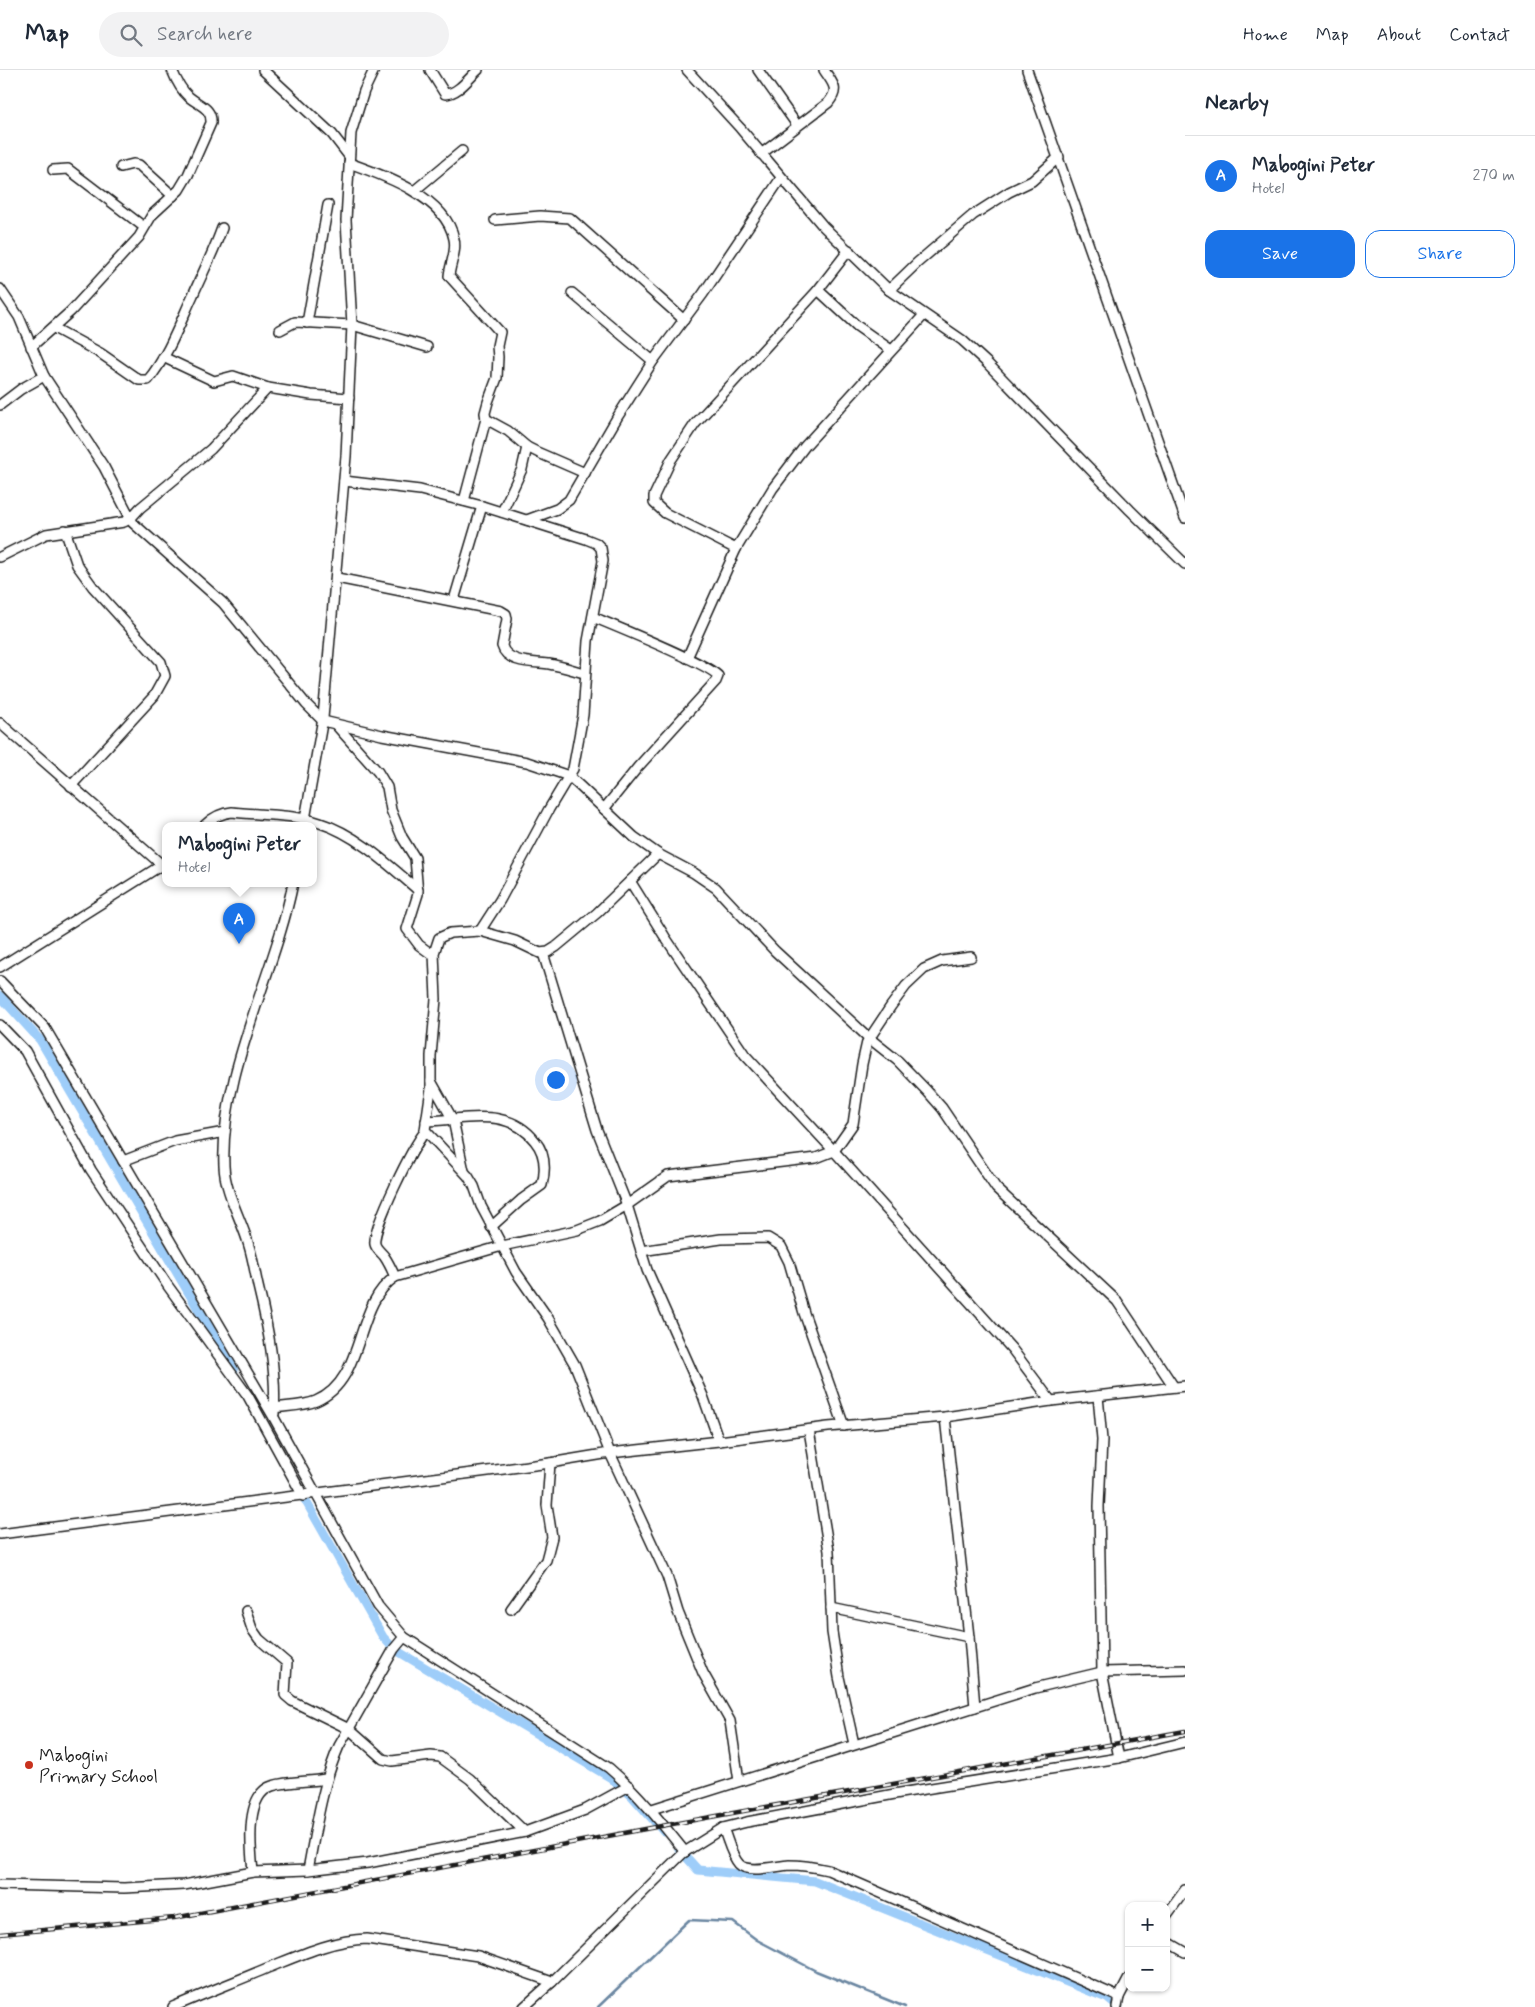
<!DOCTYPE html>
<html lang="en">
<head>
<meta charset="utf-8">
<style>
	:root { --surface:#fff; --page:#f2f2f3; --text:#1f2937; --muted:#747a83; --line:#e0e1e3; --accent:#1a73e8 }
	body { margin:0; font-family:Mynerve,sans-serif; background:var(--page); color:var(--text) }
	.controls { position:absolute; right:15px; bottom:15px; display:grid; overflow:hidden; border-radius:10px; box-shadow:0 1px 4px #0004 }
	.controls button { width:45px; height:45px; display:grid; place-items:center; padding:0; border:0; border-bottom:1px solid var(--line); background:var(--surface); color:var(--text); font:25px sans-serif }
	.you { position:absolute; left:555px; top:1009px; width:18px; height:18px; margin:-12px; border:4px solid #fff; border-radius:50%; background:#1a73e8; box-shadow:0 0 0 8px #1a73e833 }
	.badge { display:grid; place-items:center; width:32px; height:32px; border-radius:50%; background:var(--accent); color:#fff; font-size:16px; font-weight:700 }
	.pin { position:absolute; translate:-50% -41px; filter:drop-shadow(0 1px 2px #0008) }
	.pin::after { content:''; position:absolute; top:26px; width:18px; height:15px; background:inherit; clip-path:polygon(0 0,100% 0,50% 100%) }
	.popup { position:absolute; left:162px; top:752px; width:155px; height:65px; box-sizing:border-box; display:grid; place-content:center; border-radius:10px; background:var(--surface); filter:drop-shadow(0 1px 4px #0005); font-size:16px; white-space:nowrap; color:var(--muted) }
	.popup b { font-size:19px; color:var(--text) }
	.popup::after { content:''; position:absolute; left:50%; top:100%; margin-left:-10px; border:10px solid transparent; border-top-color:var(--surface) }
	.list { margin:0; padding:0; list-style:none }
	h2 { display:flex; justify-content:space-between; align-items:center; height:65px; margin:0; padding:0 20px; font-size:21px }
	h2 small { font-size:16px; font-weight:400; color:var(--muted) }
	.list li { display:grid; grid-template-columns:32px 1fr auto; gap:15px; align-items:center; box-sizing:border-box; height:80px; padding:0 20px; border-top:1px solid var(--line) }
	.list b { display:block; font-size:19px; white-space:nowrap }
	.list p { margin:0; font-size:16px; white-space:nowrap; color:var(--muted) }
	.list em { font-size:16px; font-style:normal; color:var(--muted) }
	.actions { display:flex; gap:10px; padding:15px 20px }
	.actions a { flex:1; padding:11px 0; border:1px solid var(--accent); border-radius:15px; text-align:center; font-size:18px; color:var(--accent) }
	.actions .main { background:var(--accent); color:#fff }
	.icon { flex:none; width:28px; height:28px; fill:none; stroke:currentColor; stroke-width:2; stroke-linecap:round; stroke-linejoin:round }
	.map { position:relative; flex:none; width:1185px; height:1937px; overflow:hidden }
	header { display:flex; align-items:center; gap:30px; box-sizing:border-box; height:70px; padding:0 25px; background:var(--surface); border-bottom:1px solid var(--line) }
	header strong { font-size:24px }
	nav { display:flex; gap:28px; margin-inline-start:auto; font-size:18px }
	.search { width:350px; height:45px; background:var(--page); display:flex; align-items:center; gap:12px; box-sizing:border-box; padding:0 18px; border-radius:28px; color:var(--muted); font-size:19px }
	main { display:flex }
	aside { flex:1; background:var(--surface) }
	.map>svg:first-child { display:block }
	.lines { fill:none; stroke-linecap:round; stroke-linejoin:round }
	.stream { stroke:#6a86a1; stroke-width:2.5 }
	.canal { stroke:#9ecdf9; stroke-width:9 }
	.minor-casing { stroke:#1c1c1c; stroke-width:12 }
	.minor { stroke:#fff; stroke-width:9 }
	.rail-casing { stroke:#1c1c1c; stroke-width:4.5 }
	.rail { stroke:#fff; stroke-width:2.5; stroke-dasharray:8; stroke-linecap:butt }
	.poi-dot { fill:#c8321e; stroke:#fff; stroke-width:2 }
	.labels { text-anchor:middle; stroke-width:4.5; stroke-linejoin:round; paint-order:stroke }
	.poi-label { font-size:18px; fill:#1c1c1c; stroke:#fff; text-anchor:start }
</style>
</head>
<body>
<header>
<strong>Map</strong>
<div class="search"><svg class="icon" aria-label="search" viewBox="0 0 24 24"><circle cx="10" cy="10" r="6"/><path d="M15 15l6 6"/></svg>Search here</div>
<nav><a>Home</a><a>Map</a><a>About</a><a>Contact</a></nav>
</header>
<main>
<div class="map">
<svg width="1185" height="1937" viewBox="0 0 1185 1937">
	<rect width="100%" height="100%" fill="#fff"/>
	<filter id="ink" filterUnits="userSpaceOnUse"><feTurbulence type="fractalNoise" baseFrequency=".02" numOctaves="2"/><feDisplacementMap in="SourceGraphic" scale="10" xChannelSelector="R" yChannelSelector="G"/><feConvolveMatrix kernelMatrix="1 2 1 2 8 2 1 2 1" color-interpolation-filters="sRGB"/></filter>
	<g filter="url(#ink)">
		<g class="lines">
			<polyline class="stream" points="598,1937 689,1850 733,1852 757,1870 816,1901 905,1937"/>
			<g class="canal">
				<polyline points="0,926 40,970 234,1300"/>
				<polyline points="300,1421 383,1567 394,1579 611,1708 631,1725 664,1762"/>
				<polyline points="679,1779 698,1800 815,1811 1107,1928 1118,1937"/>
			</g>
			<g class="minor-casing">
				<g id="minor">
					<polyline points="263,0 332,64 349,86"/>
					<path d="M 430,0 L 445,24 C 458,24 469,8 478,0"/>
					<polyline points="687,0 740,58 823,156 889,220 962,270 986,292 1130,440 1185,494"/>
					<polyline points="758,0 797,55"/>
					<polyline points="1027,0 1185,448"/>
					<path d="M 761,84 L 828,33 C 840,19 833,14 824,0"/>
					<path d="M 349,93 C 383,105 446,127 454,169 C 457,181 450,194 449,206 L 500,262 L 497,276 L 498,287 L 497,308 L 488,332 L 485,343 L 486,349 L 508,361 L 527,377 L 539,383 L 585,403"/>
					<polyline points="121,97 133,94 139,95 173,126"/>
					<polyline points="53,100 68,99 144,157"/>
					<polyline points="414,121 462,81"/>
					<polyline points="495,150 540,146 570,148 684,250"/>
					<polyline points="0,219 19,247 44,306 104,397 133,453 223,533 306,634 323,651 382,665 527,692 569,706 634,767 658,784 694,803 716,818 775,881 869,968 898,991 927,1021 942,1038 996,1118 1117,1231 1174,1317"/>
					<polyline points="818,220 857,256 891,280"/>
					<polyline points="889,220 917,193 973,145 1009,122 1032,111 1059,87"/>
					<polyline points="572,223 653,291"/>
					<polyline points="307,253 328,135"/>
					<path d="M 54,258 L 100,283 L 139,310 L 148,310 C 168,286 180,253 193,225 C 203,202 214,181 222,158"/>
					<polyline points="280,260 295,252 352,255 427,277"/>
					<path d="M 31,277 L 71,241 L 139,167 L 152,145 L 179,120 L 188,105 L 211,53 C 212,38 200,36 189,27 C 181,20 176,10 172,0"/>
					<polyline points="163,287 214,311 233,306 268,318 311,325 349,328"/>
					<polyline points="0,335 21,319 44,306"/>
					<polyline points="344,411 420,420 482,436 586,469 596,473 601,478 603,491 588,571 583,645 573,699 549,739 500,830 480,861"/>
					<polyline points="464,431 486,349"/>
					<polyline points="502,442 522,399 527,377"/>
					<polyline points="527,450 557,439 569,430 618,346 653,291 703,224 781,108"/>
					<polyline points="65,460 77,495 93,517 161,592 165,606 154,626 71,716"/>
					<polyline points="736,479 665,443 654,433 654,426 671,390 695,354 818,220 849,180"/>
					<polyline points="0,487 46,464 124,452 130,449 140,438 211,379 268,318"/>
					<path d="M 337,508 L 501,541 L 506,544 L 507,549 L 502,576 C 507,594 535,592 549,594 C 561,596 573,600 584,603"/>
					<polyline points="454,530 482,436"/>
					<path d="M 593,547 C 612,555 711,595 718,606 L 716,611 L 638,697 L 604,739"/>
					<polyline points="687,588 736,479 773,418 805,376 924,245"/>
					<polyline points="0,653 162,795"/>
					<polyline points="336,655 378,702 387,717 391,740 402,767 415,788 418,824 407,859 419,875 434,886"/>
					<path d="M 205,755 C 213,747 221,743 232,742 C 261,745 292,744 320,753 C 356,764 390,796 418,820"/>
					<polyline points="304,755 323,648 346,386 352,255 346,150 351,63 364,21 374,0"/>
					<polyline points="658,784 597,843 556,877 548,882 540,883 515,871 480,861 450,863 439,868 434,883 436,929 431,986 431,1019 425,1060 468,1106 474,1116 481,1136 516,1202 548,1248 575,1295 610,1383 667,1506 678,1542 703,1603 730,1651 739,1711"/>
					<polyline points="630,811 665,867 745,985 834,1081 1012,1279 1051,1331"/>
					<polyline points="543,883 597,1060 627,1135 647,1200 703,1326 719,1371"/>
					<polyline points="0,897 165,793"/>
					<path d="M 0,911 L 45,958 L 273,1346 L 378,1536 L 404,1567 L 609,1698 C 638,1723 661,1752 685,1782"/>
					<polyline points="0,955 25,981 91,1100 168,1216 248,1326 303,1426"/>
					<polyline points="431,1011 453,1050 464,1101"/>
					<path d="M 426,1051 C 465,1050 508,1036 535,1071 C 546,1084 546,1099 542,1115 L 521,1130 L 491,1157"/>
					<polyline points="123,1091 175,1071 225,1062"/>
					<polyline points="641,1181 721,1169 768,1168 781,1176 789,1192 804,1243 844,1356"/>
					<path d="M 395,1207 C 392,1200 389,1193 384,1186 C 381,1182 376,1179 375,1174 C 372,1158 413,1076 425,1062"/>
					<polyline points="1098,1326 1102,1370 1099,1436 1102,1602 1119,1688"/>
					<path d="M 274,1338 C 287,1336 304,1336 316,1331 C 367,1309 353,1235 395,1207 L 502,1176 L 577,1160 L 600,1151 L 627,1135 L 668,1106 L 816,1088 L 834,1081 L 853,1054 L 862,994 L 867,972 L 891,936 L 906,916 L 924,899 L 942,891 L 971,887"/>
					<path d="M 274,1344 C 277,1302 268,1257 258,1216 C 255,1203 253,1189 249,1176 C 242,1150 225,1123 224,1096 C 220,1002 275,904 293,813"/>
					<polyline points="945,1347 969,1567 975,1637"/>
					<polyline points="809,1360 829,1481 832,1562 839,1607 854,1674"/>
					<polyline points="0,1464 550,1393 610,1383 719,1371 828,1357 945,1347 1051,1331 1185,1316"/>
					<polyline points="831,1538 969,1567"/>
					<polyline points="511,1539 546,1490 552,1467 547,1435 550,1393"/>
					<polyline points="246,1541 252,1559 259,1569 287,1593 285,1625 292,1631 349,1659 383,1689 392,1691 431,1686 440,1687 470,1709 525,1762"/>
					<polyline points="652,1739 1035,1618 1102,1602 1185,1600"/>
					<path d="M 723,1758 C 728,1770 731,1785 739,1794 C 748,1804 776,1796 789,1795 C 802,1795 815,1797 828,1800 L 1119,1927"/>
					<path d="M 308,1800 C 316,1758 322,1715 339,1676 L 394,1579 L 404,1567"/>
					<path d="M 253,1802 C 251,1780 244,1725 272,1716 C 289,1711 309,1712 326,1709"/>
					<polyline points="0,1815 124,1818 184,1815 253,1802 308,1800 368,1793 525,1762 585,1740 629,1716"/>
					<polyline points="1166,1846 1185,1820"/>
					<polyline points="1166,1871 1185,1882"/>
					<path d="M 173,1937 C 203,1924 234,1912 265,1899 C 298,1886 331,1870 367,1869 L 478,1886 L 552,1912"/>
					<polyline points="524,1937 552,1912 683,1783 723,1758 747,1752 900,1723 1119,1688 1185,1672"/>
					<polyline points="1117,1937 1119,1927 1129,1908"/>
				</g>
			</g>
			<use href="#minor" class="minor"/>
			<g class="rail-casing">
				<polyline id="rail" points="0,1864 174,1848 656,1757 1185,1661"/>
			</g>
			<use href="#rail" class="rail"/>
		</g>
	</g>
	<circle class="poi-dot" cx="29" cy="1695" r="5"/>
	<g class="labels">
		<g class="poi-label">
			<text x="39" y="1691">Mabogini<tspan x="39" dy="21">Primary School</tspan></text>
		</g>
	</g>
</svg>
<div class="controls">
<button>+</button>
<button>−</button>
</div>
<div class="you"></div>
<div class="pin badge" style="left:239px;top:874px">A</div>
<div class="popup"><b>Mabogini Peter</b>Hotel</div>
</div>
<aside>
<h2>Nearby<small></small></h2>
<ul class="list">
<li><span class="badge">A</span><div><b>Mabogini Peter</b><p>Hotel</p></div><em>270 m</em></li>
</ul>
<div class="actions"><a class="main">Save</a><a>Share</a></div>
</aside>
</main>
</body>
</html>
